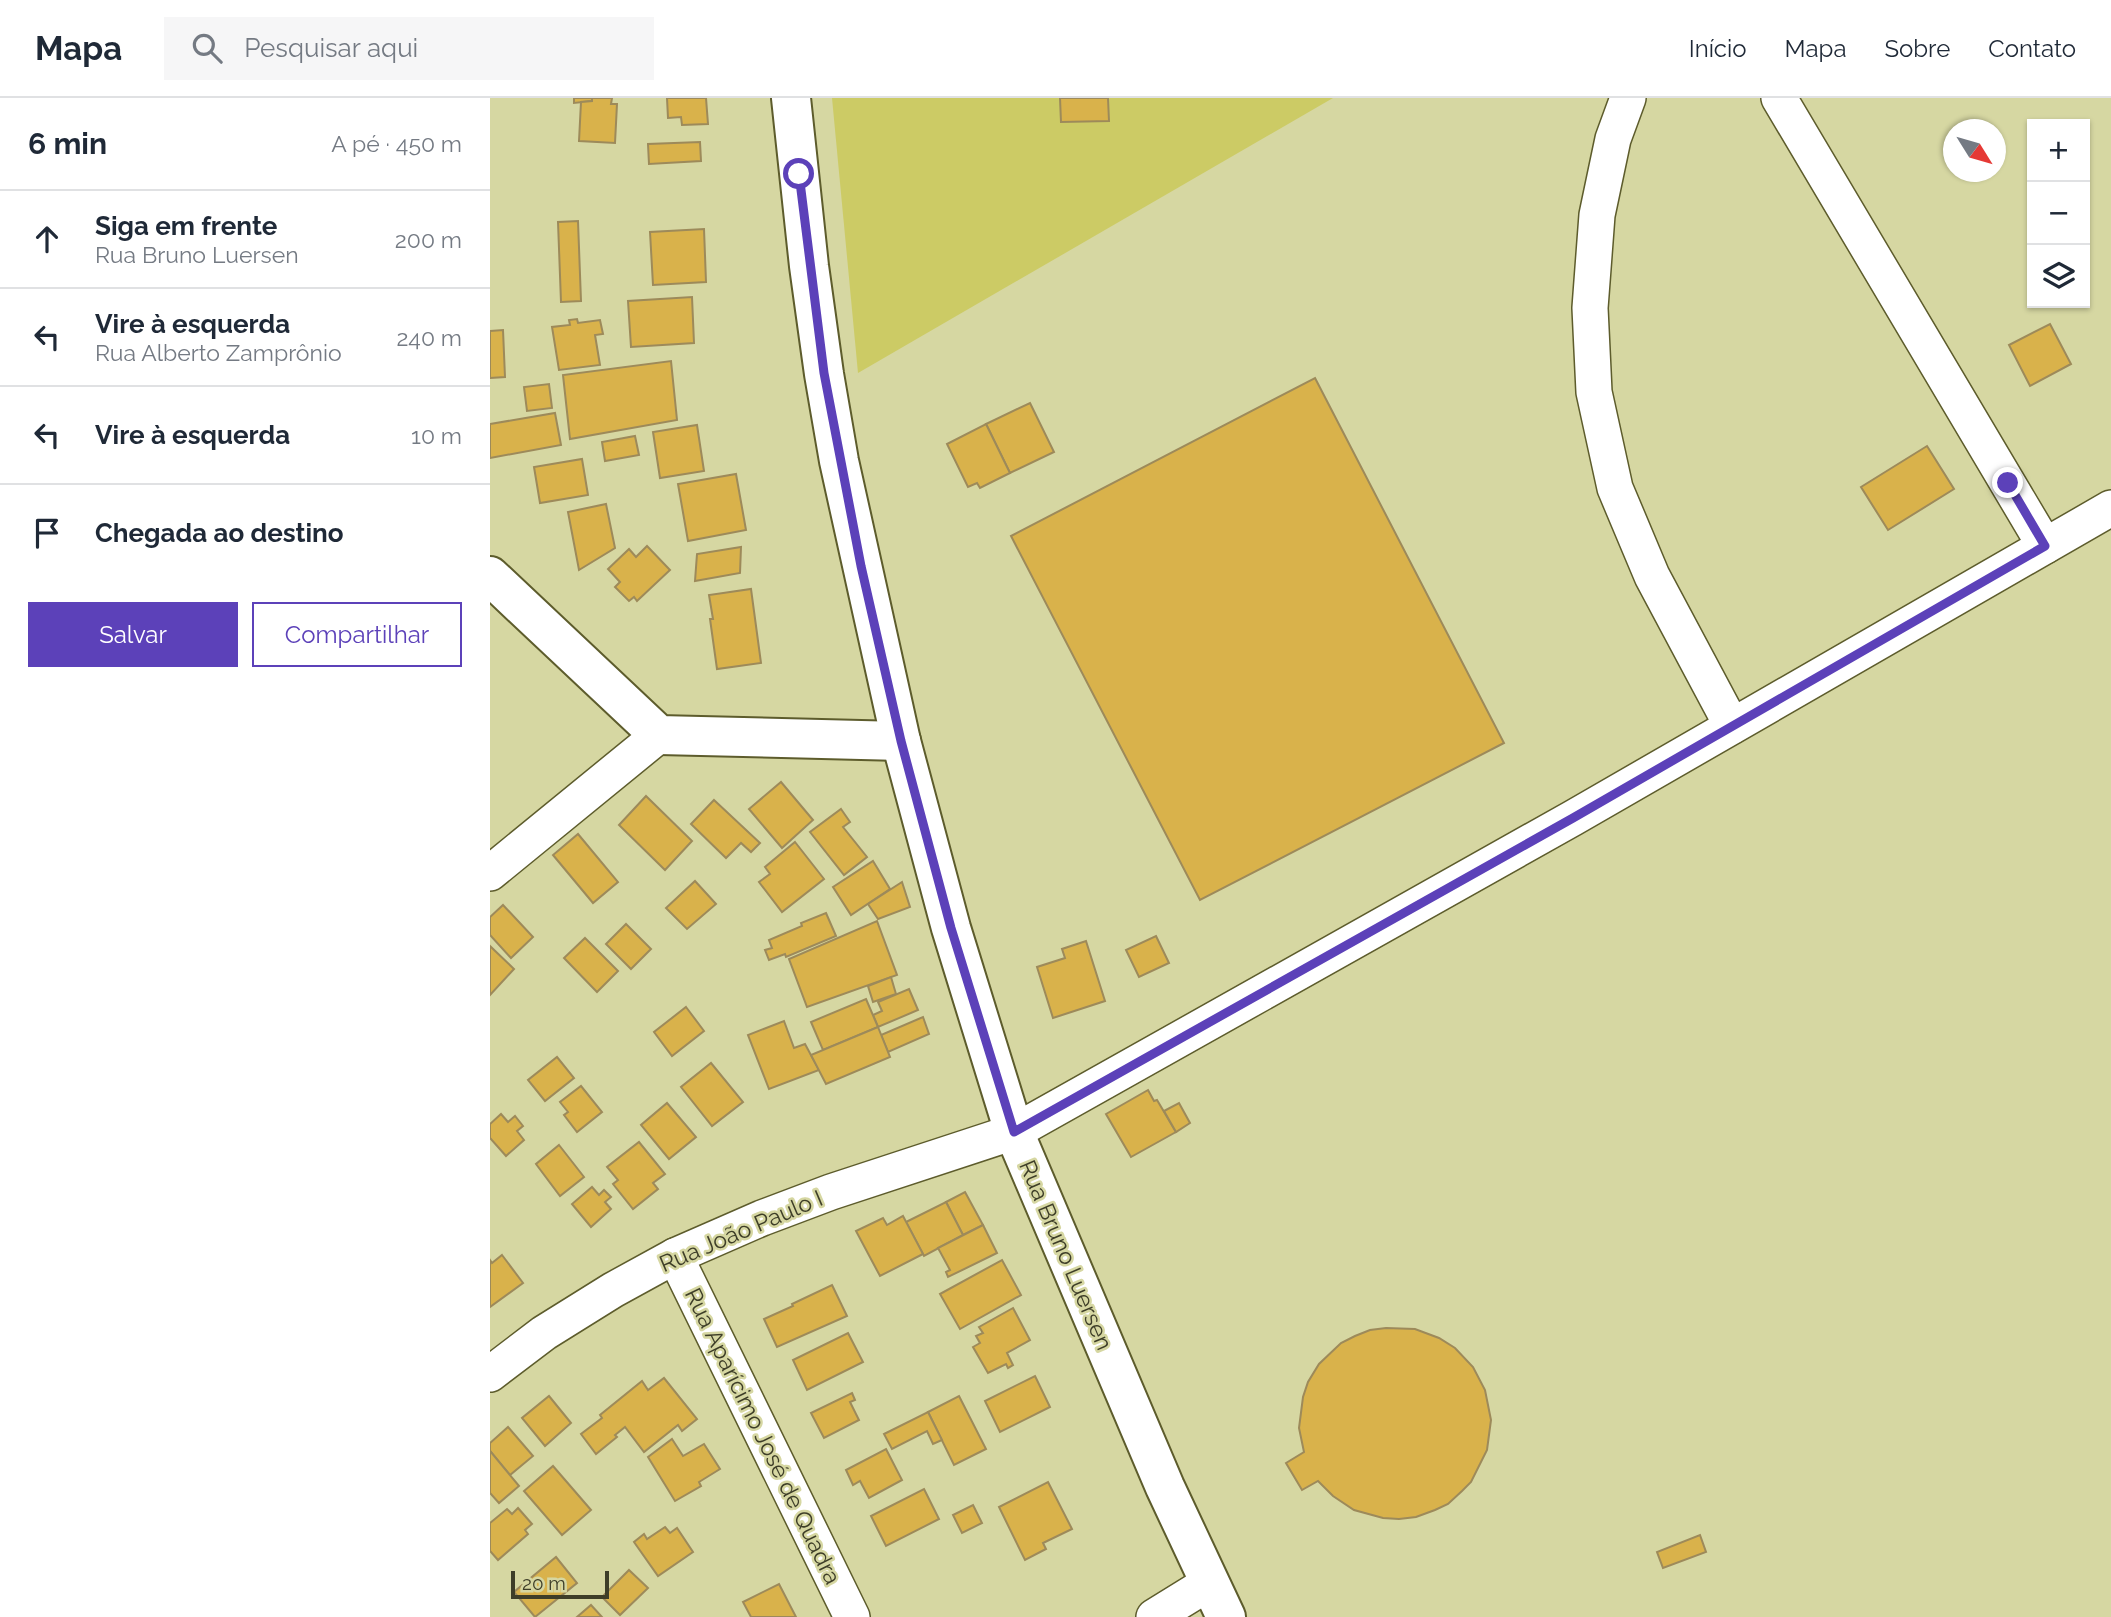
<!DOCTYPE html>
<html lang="pt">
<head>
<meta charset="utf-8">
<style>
	:root { --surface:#fff; --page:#f6f6f7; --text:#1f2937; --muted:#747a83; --line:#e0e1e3; --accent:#5c41b9 }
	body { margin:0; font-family:Raleway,sans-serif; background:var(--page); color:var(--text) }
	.controls { position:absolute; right:21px; top:21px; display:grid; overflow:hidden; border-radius:0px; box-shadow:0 2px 5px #0004 }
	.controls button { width:63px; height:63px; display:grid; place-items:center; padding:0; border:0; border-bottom:2px solid var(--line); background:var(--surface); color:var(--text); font:35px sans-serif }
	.compass { position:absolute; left:1453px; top:21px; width:63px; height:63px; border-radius:50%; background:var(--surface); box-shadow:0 2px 5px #0004; rotate:127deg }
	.scale { position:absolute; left:21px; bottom:18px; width:98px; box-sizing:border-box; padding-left:7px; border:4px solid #3e3e28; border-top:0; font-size:19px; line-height:24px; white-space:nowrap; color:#3e3e28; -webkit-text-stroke:5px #d6d7a2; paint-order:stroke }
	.stop { position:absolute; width:21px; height:21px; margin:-16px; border:5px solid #5c41b9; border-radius:50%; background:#fff }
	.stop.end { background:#5c41b9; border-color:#fff; box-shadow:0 2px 7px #0008 }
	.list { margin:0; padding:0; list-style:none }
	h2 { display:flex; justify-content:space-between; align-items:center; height:91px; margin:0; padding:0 28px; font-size:30px }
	h2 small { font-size:23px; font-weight:400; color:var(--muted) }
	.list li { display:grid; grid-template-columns:46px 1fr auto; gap:21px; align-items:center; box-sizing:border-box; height:98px; padding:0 28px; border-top:2px solid var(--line) }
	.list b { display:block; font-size:26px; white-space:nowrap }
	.list p { margin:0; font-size:23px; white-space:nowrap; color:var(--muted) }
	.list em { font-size:23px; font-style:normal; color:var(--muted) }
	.actions { display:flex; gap:14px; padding:21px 28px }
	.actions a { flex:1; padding:16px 0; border:2px solid var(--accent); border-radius:0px; text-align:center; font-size:24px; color:var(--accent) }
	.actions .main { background:var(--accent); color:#fff }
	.icon { flex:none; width:38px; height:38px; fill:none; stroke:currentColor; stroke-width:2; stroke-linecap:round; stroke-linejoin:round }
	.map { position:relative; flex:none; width:1621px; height:1519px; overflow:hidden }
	header { display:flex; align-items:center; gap:42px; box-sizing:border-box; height:98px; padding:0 35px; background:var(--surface); border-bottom:2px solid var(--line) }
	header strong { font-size:33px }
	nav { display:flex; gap:38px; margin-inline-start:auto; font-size:24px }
	.search { width:490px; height:63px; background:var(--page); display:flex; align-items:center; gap:18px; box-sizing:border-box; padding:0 24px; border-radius:0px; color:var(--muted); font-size:26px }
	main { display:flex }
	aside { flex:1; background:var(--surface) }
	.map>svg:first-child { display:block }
	.green { fill:#cccb65 }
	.building { fill:#d9b24b; stroke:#9d8a5a; stroke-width:2 }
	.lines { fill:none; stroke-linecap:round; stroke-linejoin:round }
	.street-casing { stroke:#5d5c2c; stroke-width:38 }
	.secondary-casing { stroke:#5d5c2c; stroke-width:42 }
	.primary-casing { stroke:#5d5c2c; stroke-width:42 }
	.street { stroke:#fff; stroke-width:35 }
	.secondary { stroke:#fff; stroke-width:38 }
	.primary { stroke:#fff; stroke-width:38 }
	.route { stroke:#5c41b9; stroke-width:9 }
	.labels { text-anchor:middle; stroke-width:5; stroke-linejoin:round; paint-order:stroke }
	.street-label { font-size:23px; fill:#3e3e28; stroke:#d6d7a2 }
</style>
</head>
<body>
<header>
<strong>Mapa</strong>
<div class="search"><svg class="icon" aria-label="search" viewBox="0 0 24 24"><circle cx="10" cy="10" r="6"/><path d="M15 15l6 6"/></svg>Pesquisar aqui</div>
<nav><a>Início</a><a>Mapa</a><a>Sobre</a><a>Contato</a></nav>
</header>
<main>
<aside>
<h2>6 min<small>A pé · 450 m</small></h2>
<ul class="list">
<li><svg class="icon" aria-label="ahead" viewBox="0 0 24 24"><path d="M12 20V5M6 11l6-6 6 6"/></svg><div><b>Siga em frente</b><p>Rua Bruno Luersen</p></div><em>200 m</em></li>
<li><svg class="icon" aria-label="left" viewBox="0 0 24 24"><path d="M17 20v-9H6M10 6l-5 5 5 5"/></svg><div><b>Vire à esquerda</b><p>Rua Alberto Zamprônio</p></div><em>240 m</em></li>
<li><svg class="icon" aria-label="left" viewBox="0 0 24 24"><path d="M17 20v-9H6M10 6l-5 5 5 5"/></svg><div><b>Vire à esquerda</b></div><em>10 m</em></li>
<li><svg class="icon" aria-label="arrive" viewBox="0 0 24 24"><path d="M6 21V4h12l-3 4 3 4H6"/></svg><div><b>Chegada ao destino</b></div></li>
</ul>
<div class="actions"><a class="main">Salvar</a><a>Compartilhar</a></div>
</aside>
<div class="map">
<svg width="1621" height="1519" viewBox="0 0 1621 1519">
	<rect width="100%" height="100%" fill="#d6d7a2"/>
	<polygon class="green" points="342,0 843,0 368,275"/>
	<g class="building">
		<polygon points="84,0 102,0 102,3 84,5"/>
		<polygon points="102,0 122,0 121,6 127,6 125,45 89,43 91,4 102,3"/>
		<polygon points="177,0 216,0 218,26 192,27 191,19 178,20"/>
		<polygon points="570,0 618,0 619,23 571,24"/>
		<polygon points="210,44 211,63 159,66 158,46"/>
		<polygon points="88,123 91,203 71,204 68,124"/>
		<polygon points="214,131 216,184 163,187 160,134"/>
		<polygon points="202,199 204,245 141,249 138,203"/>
		<polygon points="87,221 88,225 110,222 113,236 105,237 110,267 69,272 62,229 80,227 79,222"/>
		<polygon points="1560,226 1581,266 1540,288 1519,247"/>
		<polygon points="13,232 15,279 0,280 0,233"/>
		<polygon points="181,263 187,322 80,341 73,277"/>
		<polygon points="825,280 1014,645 710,802 521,438"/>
		<polygon points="59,286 62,310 37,313 34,289"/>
		<polygon points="540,305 564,354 520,375 496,326"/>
		<polygon points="65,315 71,347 0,360 0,326"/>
		<polygon points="496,326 520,375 490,390 487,385 478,389 457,346"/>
		<polygon points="207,327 214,373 170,380 163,334"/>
		<polygon points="145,338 149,357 115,363 112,344"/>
		<polygon points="1437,348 1464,391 1398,432 1371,389"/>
		<polygon points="92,361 98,397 50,405 44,369"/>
		<polygon points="246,376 256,432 198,443 188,386"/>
		<polygon points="116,406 125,450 89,472 78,414"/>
		<polygon points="157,448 180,472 147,503 144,499 139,503 125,489 130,484 118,471 139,451 146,459"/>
		<polygon points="251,449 250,475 205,483 207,456"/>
		<polygon points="261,491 271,565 227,571 220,521 223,521 219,497"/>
		<polygon points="291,684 323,722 292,750 259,711"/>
		<polygon points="156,698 202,743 175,772 129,727"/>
		<polygon points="224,702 270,745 261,754 251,745 236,760 201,726"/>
		<polygon points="351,711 360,724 353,729 377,759 354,777 320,734"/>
		<polygon points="88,736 128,784 103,805 63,757"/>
		<polygon points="305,744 334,781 292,814 269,784 280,776 275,769"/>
		<polygon points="383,763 400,791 361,817 343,789"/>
		<polygon points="205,783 226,806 197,831 176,810"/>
		<polygon points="412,784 420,809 388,821 378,806"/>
		<polygon points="13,807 43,839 21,860 0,837 0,819"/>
		<polygon points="336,815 346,838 296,859 295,856 279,862 275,852 282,850 279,842 312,828 311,825"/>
		<polygon points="387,823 407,877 317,909 299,861"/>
		<polygon points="136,826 161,851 141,871 116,846"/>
		<polygon points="666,838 679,865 649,879 636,852"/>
		<polygon points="95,840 128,873 107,894 74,860"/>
		<polygon points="596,843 615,903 563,920 547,869 575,860 572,851"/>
		<polygon points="0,848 24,871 0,897"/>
		<polygon points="401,879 406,896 383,904 378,888"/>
		<polygon points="419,891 428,912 388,929 383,917 392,913 388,904"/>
		<polygon points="376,901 388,929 333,952 321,924"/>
		<polygon points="196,909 214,933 182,958 164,934"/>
		<polygon points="433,919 439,936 398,954 391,937"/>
		<polygon points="294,923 304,950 315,946 329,972 279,991 258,937"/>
		<polygon points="388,929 400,959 336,986 321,957"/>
		<polygon points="67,959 84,980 55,1003 38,982"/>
		<polygon points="221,965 253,1004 222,1028 191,989"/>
		<polygon points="91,988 112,1014 87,1034 74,1017 78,1014 70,1004"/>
		<polygon points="658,992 664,1003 667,1002 686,1034 641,1059 616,1016"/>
		<polygon points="177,1005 206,1039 179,1061 151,1027"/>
		<polygon points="689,1005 700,1025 686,1034 674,1013"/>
		<polygon points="11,1016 18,1024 25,1018 33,1028 27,1033 34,1042 16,1058 0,1040 0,1026"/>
		<polygon points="149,1044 175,1076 163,1085 168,1091 143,1111 123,1086 128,1082 117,1069"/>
		<polygon points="69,1047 94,1079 70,1098 46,1066"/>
		<polygon points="102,1089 109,1097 114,1092 121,1099 115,1104 121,1111 101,1129 82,1106"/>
		<polygon points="475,1094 493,1127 473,1137 456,1104"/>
		<polygon points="456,1104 473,1137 434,1158 416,1124"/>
		<polygon points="413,1118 433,1156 390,1178 366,1133 393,1120 397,1127"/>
		<polygon points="493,1127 507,1155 458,1179 456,1174 460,1172 448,1150"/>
		<polygon points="12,1157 33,1185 0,1209 0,1162 2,1165"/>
		<polygon points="512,1162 531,1197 470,1231 450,1196"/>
		<polygon points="342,1187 357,1218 287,1249 274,1221 303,1208 302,1206"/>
		<polygon points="523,1210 540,1242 517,1255 523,1267 518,1270 516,1266 498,1275 483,1249 490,1245 486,1238 493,1235 489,1229"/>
		<polygon points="896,1230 925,1231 949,1240 965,1250 983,1269 995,1292 1001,1322 997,1352 981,1384 972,1393 958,1406 945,1412 926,1419 909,1421 893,1420 864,1412 843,1398 828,1383 812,1392 796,1365 814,1354 809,1330 813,1299 818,1284 829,1266 851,1245 865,1238 880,1232"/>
		<polygon points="358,1235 373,1264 317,1292 303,1262"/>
		<polygon points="545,1278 560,1309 510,1334 495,1303"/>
		<polygon points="174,1280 207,1321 192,1333 188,1327 154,1354 135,1329 125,1337 127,1339 106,1356 91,1336 112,1320 110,1317 152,1283 158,1292"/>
		<polygon points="362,1295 365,1302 360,1304 369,1322 334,1340 321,1315"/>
		<polygon points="59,1298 81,1325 55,1348 32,1320"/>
		<polygon points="469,1298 496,1351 464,1367 438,1314"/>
		<polygon points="438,1314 452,1342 443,1346 437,1333 402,1351 394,1336"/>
		<polygon points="18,1329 43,1358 20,1377 0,1353 0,1345"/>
		<polygon points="182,1341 193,1358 214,1346 230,1371 209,1384 211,1388 185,1403 158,1359"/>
		<polygon points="396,1351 412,1382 379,1400 370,1383 363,1387 356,1372"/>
		<polygon points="0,1353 29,1388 9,1405 0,1395"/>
		<polygon points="63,1368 101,1412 72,1437 34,1393"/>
		<polygon points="558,1384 582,1431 553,1445 556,1451 535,1462 509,1409"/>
		<polygon points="434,1391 449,1421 396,1448 381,1418"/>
		<polygon points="483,1407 492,1425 472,1435 463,1417"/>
		<polygon points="28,1410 42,1426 35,1432 38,1436 8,1462 0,1453 0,1425 17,1411 22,1416"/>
		<polygon points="175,1429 180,1435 187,1430 203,1454 168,1478 144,1444 154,1436 157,1441"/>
		<polygon points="1210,1437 1216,1454 1173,1470 1167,1454"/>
		<polygon points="66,1459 87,1485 45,1519 24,1494"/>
		<polygon points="139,1472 158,1490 130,1517 112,1499"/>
		<polygon points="289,1486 306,1519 261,1519 253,1504"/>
		<polygon points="101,1507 112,1519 87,1519"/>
	</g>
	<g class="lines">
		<g class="street-casing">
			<g id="street">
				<polyline points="1138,0 1123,41 1107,117 1100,210 1104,294 1125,390 1162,478 1242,628"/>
				<polyline points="1289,0 1555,448"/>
				<polyline points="0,775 169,637"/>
				<polyline points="185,1158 362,1519"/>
				<polyline points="0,1276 54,1235 123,1192 185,1158 272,1120 341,1094 524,1034 1083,720 1621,410"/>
				<polyline points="664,1519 719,1485"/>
			</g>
		</g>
		<g class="secondary-casing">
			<polyline id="secondary" points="0,478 169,637 411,643"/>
		</g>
		<g class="primary-casing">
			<polyline id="primary" points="301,0 319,168 334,276 349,363 411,643 461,830 524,1034 675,1389 736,1519"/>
		</g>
		<use href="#street" class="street"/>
		<use href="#secondary" class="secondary"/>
		<use href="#primary" class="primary"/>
	</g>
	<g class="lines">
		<polyline class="route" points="309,76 334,275 371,468 411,643 461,830 524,1034 1083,720 1555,448 1518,385"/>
	</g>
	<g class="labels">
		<g class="street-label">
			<text transform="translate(251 1133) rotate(-23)" y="8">Rua João Paulo I</text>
			<text transform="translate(576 1157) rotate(67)" y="8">Rua Bruno Luersen</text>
			<text transform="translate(273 1338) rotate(64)" y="8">Rua Aparícimo José de Quadra</text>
		</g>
	</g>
</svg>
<div class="controls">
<button>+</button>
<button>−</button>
<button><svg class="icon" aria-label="layers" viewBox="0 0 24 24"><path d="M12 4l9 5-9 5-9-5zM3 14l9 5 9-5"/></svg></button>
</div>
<svg class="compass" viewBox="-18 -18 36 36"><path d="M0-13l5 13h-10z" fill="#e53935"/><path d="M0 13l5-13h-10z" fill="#747a83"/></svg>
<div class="scale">20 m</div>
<div class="stop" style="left:309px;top:76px"></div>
<div class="stop end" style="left:1518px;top:385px"></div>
</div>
</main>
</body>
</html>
